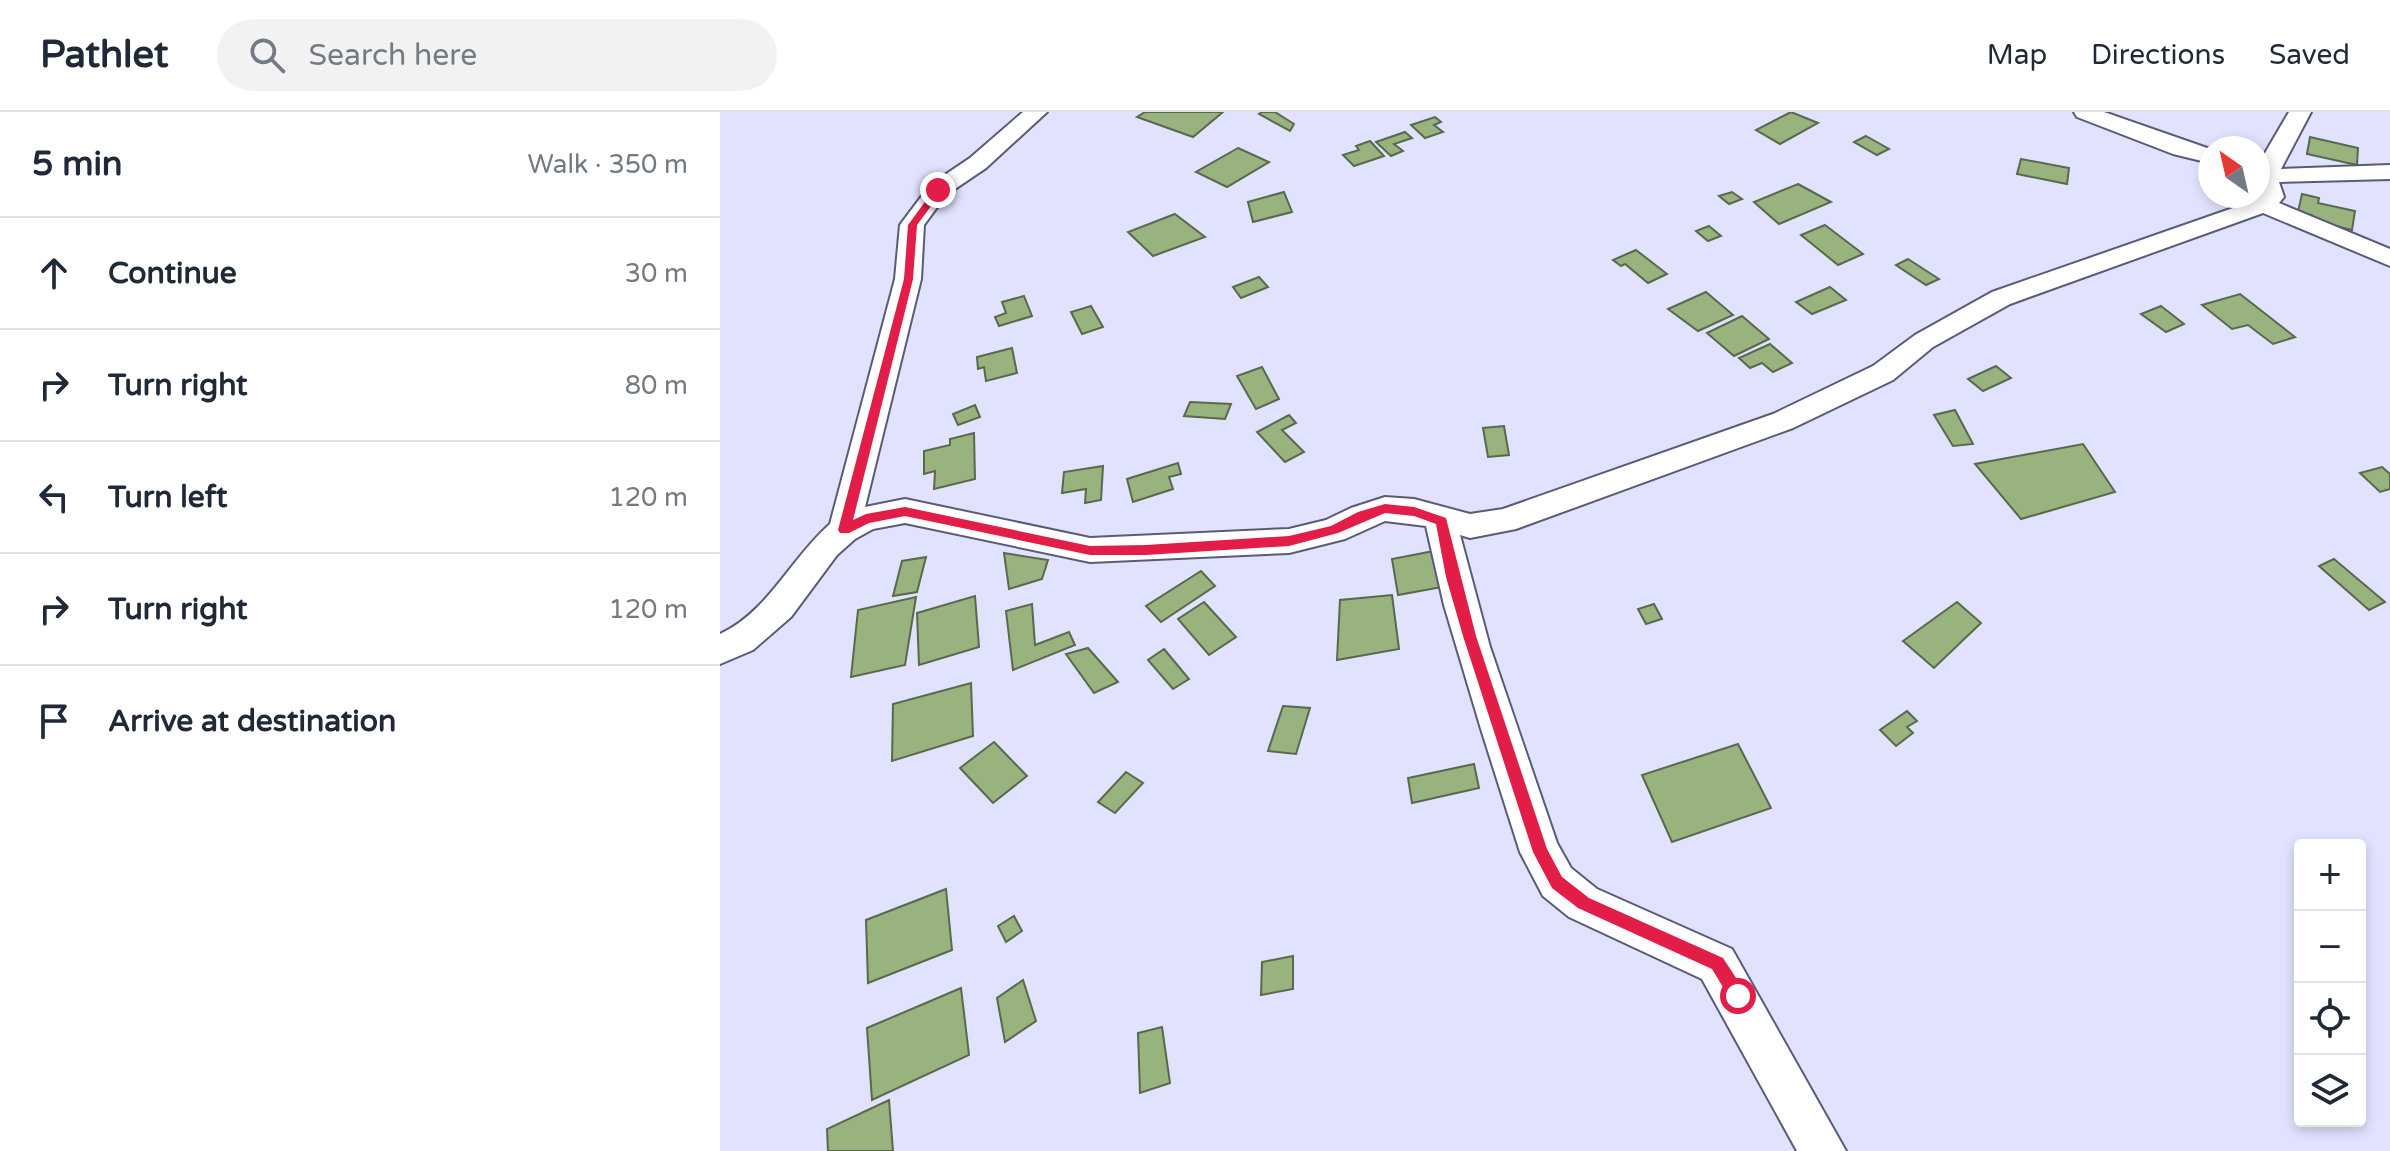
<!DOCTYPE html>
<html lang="en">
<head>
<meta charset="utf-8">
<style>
	:root { --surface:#fff; --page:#f2f2f3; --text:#1f2937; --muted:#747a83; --line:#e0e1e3 }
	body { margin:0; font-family:"Varela Round",sans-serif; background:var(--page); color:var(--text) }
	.controls { position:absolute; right:24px; bottom:24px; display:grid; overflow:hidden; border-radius:8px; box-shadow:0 4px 12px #0003 }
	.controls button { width:72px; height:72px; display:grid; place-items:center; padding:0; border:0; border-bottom:2px solid var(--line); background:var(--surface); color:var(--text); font:40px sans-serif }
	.compass { position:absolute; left:1478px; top:24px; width:72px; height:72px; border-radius:50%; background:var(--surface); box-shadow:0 4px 12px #0003; rotate:326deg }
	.stop { position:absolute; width:24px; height:24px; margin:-18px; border:6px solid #e11d48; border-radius:50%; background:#fff }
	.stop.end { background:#e11d48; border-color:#fff; box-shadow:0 2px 8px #0008 }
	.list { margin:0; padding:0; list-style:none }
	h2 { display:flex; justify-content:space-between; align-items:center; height:104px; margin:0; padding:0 32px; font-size:34px }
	h2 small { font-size:26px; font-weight:400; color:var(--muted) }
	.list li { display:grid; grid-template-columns:52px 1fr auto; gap:24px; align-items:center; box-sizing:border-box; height:112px; padding:0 32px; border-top:2px solid var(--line) }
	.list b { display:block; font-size:30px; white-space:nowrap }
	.list em { font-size:26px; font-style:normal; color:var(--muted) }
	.icon { flex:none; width:44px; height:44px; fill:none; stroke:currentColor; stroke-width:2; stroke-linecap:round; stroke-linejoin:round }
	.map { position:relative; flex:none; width:1670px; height:1039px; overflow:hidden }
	header { display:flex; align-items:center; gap:48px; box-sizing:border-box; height:112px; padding:0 40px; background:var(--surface); border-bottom:2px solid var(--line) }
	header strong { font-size:38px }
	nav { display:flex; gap:44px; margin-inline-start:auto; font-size:28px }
	.search { width:560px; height:72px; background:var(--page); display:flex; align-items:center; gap:20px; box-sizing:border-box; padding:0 28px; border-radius:44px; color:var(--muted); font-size:30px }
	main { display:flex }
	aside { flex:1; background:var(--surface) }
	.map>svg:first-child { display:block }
	.building { fill:#98b37e; stroke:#5a684d; stroke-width:2 }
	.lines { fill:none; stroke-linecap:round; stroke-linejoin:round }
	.street-casing { stroke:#5a5b77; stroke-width:4 }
	.street { fill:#fff; fill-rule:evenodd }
	.route { fill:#e11d48 }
</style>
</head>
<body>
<header>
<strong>Pathlet</strong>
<div class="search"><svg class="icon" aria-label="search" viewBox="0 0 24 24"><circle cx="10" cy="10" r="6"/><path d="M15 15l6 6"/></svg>Search here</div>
<nav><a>Map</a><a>Directions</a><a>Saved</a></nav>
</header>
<main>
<aside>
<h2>5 min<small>Walk · 350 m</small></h2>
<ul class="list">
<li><svg class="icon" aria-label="ahead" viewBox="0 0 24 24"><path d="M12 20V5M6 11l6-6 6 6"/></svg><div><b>Continue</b></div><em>30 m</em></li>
<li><svg class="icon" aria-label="right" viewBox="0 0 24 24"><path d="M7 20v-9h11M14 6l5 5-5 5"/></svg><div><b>Turn right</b></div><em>80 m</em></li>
<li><svg class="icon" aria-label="left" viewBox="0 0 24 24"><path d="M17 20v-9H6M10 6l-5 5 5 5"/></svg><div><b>Turn left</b></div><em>120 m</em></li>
<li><svg class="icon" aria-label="right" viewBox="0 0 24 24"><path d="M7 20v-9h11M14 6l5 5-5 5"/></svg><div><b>Turn right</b></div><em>120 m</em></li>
<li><svg class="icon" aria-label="arrive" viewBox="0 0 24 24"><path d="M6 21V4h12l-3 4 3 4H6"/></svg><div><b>Arrive at destination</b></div></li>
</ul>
</aside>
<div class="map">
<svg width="1670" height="1039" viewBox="0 0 1670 1039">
	<rect width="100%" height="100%" fill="#e1e2fd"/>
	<g class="building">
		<polygon points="425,0 503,0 473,25 417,5"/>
		<polygon points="542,0 555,0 574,12 570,19 539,2"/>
		<polygon points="1071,0 1098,11 1060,32 1036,18"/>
		<polygon points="715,5 721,10 714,13 723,20 705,26 691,13"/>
		<polygon points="685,20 692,26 674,32 683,39 671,44 656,30"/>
		<polygon points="1146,24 1169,37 1157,43 1134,30"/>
		<polygon points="1590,25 1638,36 1637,53 1587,42"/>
		<polygon points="650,29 664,44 634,54 623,43 639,38 636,34"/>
		<polygon points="518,36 549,50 507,75 476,60"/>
		<polygon points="1301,47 1349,56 1347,72 1297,62"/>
		<polygon points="1078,72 1111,90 1059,112 1034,90"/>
		<polygon points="564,80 572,100 533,110 528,90"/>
		<polygon points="1012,80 1022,87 1009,92 999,84"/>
		<polygon points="1582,82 1599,86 1598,91 1635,99 1632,118 1591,108 1592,103 1578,100"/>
		<polygon points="455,102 485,125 433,144 408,120"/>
		<polygon points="1105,113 1143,142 1118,153 1081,123"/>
		<polygon points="989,114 1001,124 988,129 976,119"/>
		<polygon points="916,138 947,162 928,171 905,152 901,154 893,148"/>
		<polygon points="1188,147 1219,167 1206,173 1176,153"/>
		<polygon points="539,165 548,175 521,186 513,175"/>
		<polygon points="1110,175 1126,188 1092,202 1076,190"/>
		<polygon points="986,180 1013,203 978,219 948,197"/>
		<polygon points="1520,182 1575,225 1553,232 1528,213 1512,217 1482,193"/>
		<polygon points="304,184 312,204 279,214 275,205 286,201 282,190"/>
		<polygon points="371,194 383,215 362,222 351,200"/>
		<polygon points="1441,194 1464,212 1446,220 1421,202"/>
		<polygon points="1022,204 1049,227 1014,244 987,221"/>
		<polygon points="1050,232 1072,251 1053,260 1042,251 1030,256 1019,246"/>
		<polygon points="292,236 297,261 266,269 264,255 258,257 257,245"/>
		<polygon points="1276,254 1291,266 1263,279 1248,267"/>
		<polygon points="542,255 559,287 536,297 517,264"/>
		<polygon points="470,290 511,292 505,307 464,304"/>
		<polygon points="255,293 260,305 238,313 233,302"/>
		<polygon points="1235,298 1253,332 1233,334 1214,303"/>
		<polygon points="569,303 576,311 562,318 584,340 565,350 537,320"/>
		<polygon points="784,314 789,343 768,345 763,316"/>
		<polygon points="254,321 255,367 214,377 215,359 204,362 204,339 230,333 230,327"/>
		<polygon points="1363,332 1395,380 1301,407 1255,352"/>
		<polygon points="458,351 461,362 449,365 453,377 413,390 407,367"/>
		<polygon points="383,354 381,388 365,391 366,377 342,381 344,360"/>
		<polygon points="1662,355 1670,362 1670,377 1660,380 1640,361"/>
		<polygon points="714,439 722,475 678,483 672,447"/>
		<polygon points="284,441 328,448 322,467 289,477"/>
		<polygon points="206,445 197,480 173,484 182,449"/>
		<polygon points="1614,447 1665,490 1649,498 1599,454"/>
		<polygon points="481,459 495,474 441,510 426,494"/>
		<polygon points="672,483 679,537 617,548 620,488"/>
		<polygon points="255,484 259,535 199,553 197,501"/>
		<polygon points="196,485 185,553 131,565 138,498"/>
		<polygon points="484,490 516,525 489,543 458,507"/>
		<polygon points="1237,490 1261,511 1214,556 1183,529"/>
		<polygon points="312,492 315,533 349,520 355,533 293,558 286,499"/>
		<polygon points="934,492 942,507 926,512 918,497"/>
		<polygon points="368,536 398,570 374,581 346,542"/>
		<polygon points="444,537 469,567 453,577 428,548"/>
		<polygon points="251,571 253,624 172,649 173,592"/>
		<polygon points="563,594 590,596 576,642 548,639"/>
		<polygon points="1187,599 1197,609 1187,615 1193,621 1176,634 1160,618"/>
		<polygon points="274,630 307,664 273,691 240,656"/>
		<polygon points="1018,632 1051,696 952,730 922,663"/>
		<polygon points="754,652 759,676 692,691 688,666"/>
		<polygon points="406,660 423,671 395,701 378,690"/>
		<polygon points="226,777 232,838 148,871 146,808"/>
		<polygon points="294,804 302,819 286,830 278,814"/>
		<polygon points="573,844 573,877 541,883 542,850"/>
		<polygon points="303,868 316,909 285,930 277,886"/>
		<polygon points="241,876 249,943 152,988 147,916"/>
		<polygon points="442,915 450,971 420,981 418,921"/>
		<polygon points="169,988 173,1039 108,1039 107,1017"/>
	</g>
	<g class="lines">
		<g class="street-casing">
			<g id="street">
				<path d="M 303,0 L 327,0 L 266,56 L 226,83 L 204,113 L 201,167 L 145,395 L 185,387 L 370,426 L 569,417 L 606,408 L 631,396 L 665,385 L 694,387 L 750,402 L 783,397 L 1053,302 L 1153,254 L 1195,223 L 1272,180 L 1536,88 L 1540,84 L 1538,53 L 1569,0 L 1591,0 L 1561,57 L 1670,53 L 1670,67 L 1559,70 L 1564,85 L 1559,91 L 1670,137 L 1670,154 L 1543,101 L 1290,192 L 1213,235 L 1173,268 L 1073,316 L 796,417 L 750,426 L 740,423 L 770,535 L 837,731 L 851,756 L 877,777 L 1012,837 L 1126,1039 L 1077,1039 L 982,867 L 849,805 L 823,784 L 800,740 L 761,617 L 724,493 L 706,414 L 665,409 L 625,427 L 569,441 L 370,450 L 185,411 L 153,417 L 135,427 L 117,443 L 71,505 L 33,538 L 0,552 L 0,522 C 48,500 71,446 110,412 L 175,167 L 180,113 L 210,73 L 250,46 Z"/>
				<polygon points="1354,0 1384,0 1490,37 1490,51 1453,42 1357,5"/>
			</g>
		</g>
		<use href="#street" class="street"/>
	</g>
	<polygon class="route" points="215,76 223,78 197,113 193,167 133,408 146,402 185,395 370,434 426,433 569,424 611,414 638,400 665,392 694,395 726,406 756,524 827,737 842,765 869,786 1003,846 1024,878 1026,884 1024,890 1018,892 1012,890 992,857 858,796 832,776 813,740 743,524 726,465 716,412 694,404 665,401 618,421 569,434 426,443 370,443 185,404 149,411 129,421 120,421 118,418 184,167 188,113"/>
</svg>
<div class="controls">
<button>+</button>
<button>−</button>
<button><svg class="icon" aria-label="locate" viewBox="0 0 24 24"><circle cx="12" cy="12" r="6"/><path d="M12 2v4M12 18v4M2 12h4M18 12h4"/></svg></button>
<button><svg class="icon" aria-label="layers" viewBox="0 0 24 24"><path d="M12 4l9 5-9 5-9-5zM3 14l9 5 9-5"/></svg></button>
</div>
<svg class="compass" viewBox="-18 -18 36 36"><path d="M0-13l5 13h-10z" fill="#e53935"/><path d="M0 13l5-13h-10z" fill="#747a83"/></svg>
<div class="stop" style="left:1018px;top:884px"></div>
<div class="stop end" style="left:218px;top:78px"></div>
</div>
</main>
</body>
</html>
